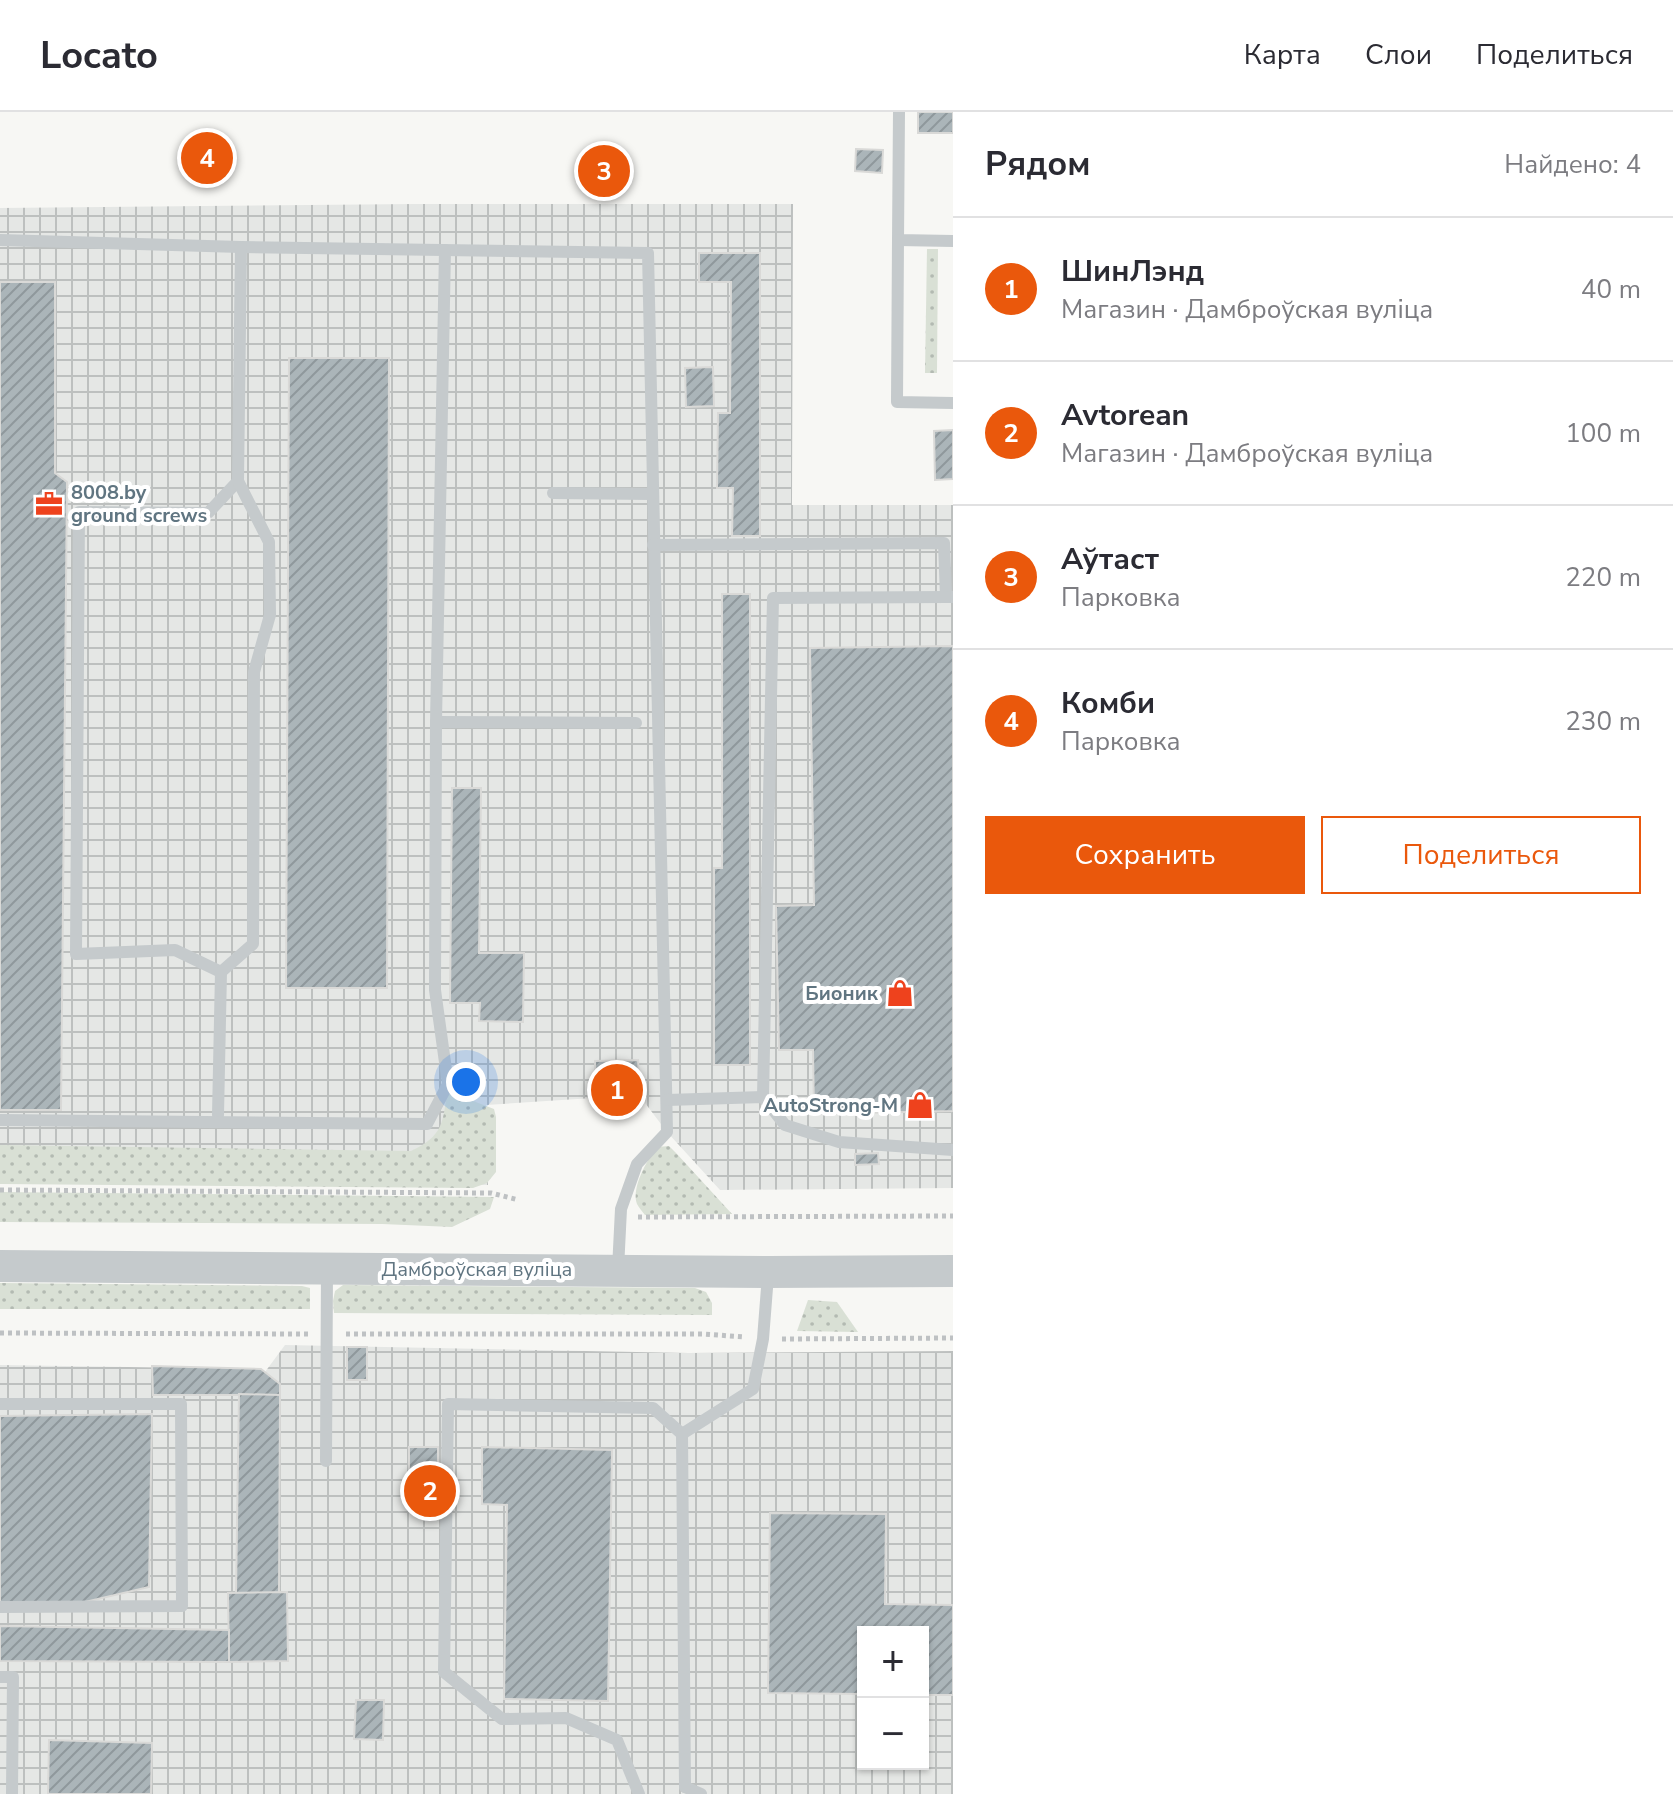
<!DOCTYPE html>
<html lang="ru">
<head>
<meta charset="utf-8">
<style>
	:root { --surface:#fff; --page:#f7f7f7; --text:#2b2b33; --muted:#7c7c81; --line:#e1e1e2; --accent:#ea580c }
	body { margin:0; font-family:"Nunito Sans",sans-serif; background:var(--page); color:var(--text) }
	.controls { position:absolute; right:24px; bottom:24px; display:grid; overflow:hidden; border-radius:0px; box-shadow:0 2px 6px #0004 }
	.controls button { width:72px; height:72px; display:grid; place-items:center; padding:0; border:0; border-bottom:2px solid var(--line); background:var(--surface); color:var(--text); font:40px sans-serif }
	.you { position:absolute; left:466px; top:970px; width:28px; height:28px; margin:-20px; border:6px solid #fff; border-radius:50%; background:#1a73e8; box-shadow:0 0 0 12px #1a73e833 }
	.badge { display:grid; place-items:center; width:52px; height:52px; border-radius:50%; background:var(--accent); color:#fff; font-size:26px; font-weight:700 }
	.pin { position:absolute; translate:-50% -50%; border:4px solid #fff; box-shadow:0 2px 8px #0006 }
	.list { margin:0; padding:0; list-style:none }
	h2 { display:flex; justify-content:space-between; align-items:center; height:104px; margin:0; padding:0 32px; font-size:34px }
	h2 small { font-size:26px; font-weight:400; color:var(--muted) }
	.list li { display:grid; grid-template-columns:52px 1fr auto; gap:24px; align-items:center; box-sizing:border-box; height:144px; padding:0 32px; border-top:2px solid var(--line) }
	.list b { display:block; font-size:30px; white-space:nowrap }
	.list p { margin:0; font-size:26px; white-space:nowrap; color:var(--muted) }
	.list em { font-size:26px; font-style:normal; color:var(--muted) }
	.actions { display:flex; gap:16px; padding:24px 32px }
	.actions a { flex:1; padding:18px 0; border:2px solid var(--accent); border-radius:0px; text-align:center; font-size:28px; color:var(--accent) }
	.actions .main { background:var(--accent); color:#fff }
	.map { position:relative; flex:none; width:953px; height:1682px; overflow:hidden }
	header { display:flex; align-items:center; gap:48px; box-sizing:border-box; height:112px; padding:0 40px; background:var(--surface); border-bottom:2px solid var(--line) }
	header strong { font-size:38px }
	nav { display:flex; gap:44px; margin-inline-start:auto; font-size:28px }
	main { display:flex }
	aside { flex:1; background:var(--surface) }
	.map>svg:first-child { display:block }
	.industrial { fill:url(#industrial-grid); fill-rule:evenodd }
	.grass { fill:url(#grass-dots) }
	.building { fill:url(#building-hatch); stroke:#d9d9d7; stroke-width:2 }
	.lines { fill:none; stroke-linecap:round; stroke-linejoin:round }
	.path { stroke:#bec1c3; stroke-width:5; stroke-dasharray:4 4; stroke-linecap:butt }
	.service { stroke:#c5cacc; stroke-width:12 }
	.tertiary { stroke:#c5cacc; stroke-width:32 }
	.labels { text-anchor:middle; stroke-width:8; stroke-linejoin:round; paint-order:stroke }
	.poi-label { font-size:20px; font-weight:bold; fill:#607581; stroke:#fff; text-anchor:end }
	.street-label { font-size:20px; fill:#607581; stroke:#fff }
</style>
</head>
<body>
<header>
<strong>Locato</strong>
<nav><a>Карта</a><a>Слои</a><a>Поделиться</a></nav>
</header>
<main>
<div class="map">
<svg width="953" height="1682" viewBox="0 0 953 1682">
	<defs>
		<pattern id="industrial-grid" width="8" height="8" patternUnits="userSpaceOnUse" patternTransform="scale(2)"><rect width="8" height="8" fill="#e5e7e5"/><path d="M0 4h8M4 0v8" fill="none" stroke="#bdc0bf"/></pattern>
		<pattern id="grass-dots" width="8" height="8" patternUnits="userSpaceOnUse" patternTransform="scale(2)"><rect width="8" height="8" fill="#d9e0d5"/><path d="M2 2h.1M6 6h.1" fill="none" stroke="#b3bab2" stroke-width="1.8" stroke-linecap="round"/></pattern>
		<pattern id="building-hatch" width="6" height="6" patternUnits="userSpaceOnUse" patternTransform="scale(2)"><rect width="6" height="6" fill="#abb5b9"/><path d="M-1 1l2-2M0 6l6-6M5 7l2-2" fill="none" stroke="#8f989c"/></pattern>
	</defs>
	<rect width="100%" height="100%" fill="#f7f7f4"/>
	<g class="industrial">
		<polygon points="414,92 793,92 792,393 953,393 953,1076 720,1078 667,1020 639,983 486,993 488,1073 0,1070 0,96"/>
		<path d="M 285,1233 L 688,1241 L 953,1239 L 953,1682 L 0,1682 L 0,1253 L 261,1257 L 265,1260 ZM 863,1520 L 923,1520 L 923,1652 L 863,1652 Z"/>
	</g>
	<g class="grass">
		<polygon points="927,137 938,137 937,261 925,261"/>
		<path d="M 447,979 L 494,997 L 496,1005 L 496,1060 L 487,1071 L 473,1076 L 0,1072 L 0,1033 L 411,1039 C 443,1024 443,1011 447,979 Z"/>
		<path d="M 669,1034 L 677,1042 L 732,1102 L 645,1103 C 642,1099 639,1096 637,1092 C 631,1076 647,1048 657,1035 Z"/>
		<polygon points="0,1080 494,1085 490,1097 452,1115 382,1112 0,1110"/>
		<polygon points="0,1171 302,1174 310,1176 310,1197 0,1197"/>
		<polygon points="343,1173 695,1176 706,1180 712,1191 712,1203 334,1201 333,1189 335,1179"/>
		<polygon points="808,1188 837,1190 858,1220 797,1219"/>
	</g>
	<g class="building">
		<rect x="918" y="0" width="35" height="21"/>
		<polygon points="856,37 883,38 882,61 855,59"/>
		<polygon points="699,141 760,141 760,424 732,424 733,376 717,376 718,301 730,301 731,170 699,170"/>
		<polygon points="0,170 55,170 55,361 67,370 61,998 0,998"/>
		<polygon points="289,246 389,246 387,876 286,876"/>
		<polygon points="713,255 714,294 686,295 685,256"/>
		<polygon points="953,318 953,367 935,368 934,319"/>
		<polygon points="722,482 750,482 750,953 714,953 714,756 722,756"/>
		<polygon points="953,534 953,999 814,1002 813,938 779,938 776,794 814,793 810,536"/>
		<polygon points="452,676 481,676 479,841 524,841 523,910 479,909 480,891 450,891"/>
		<polygon points="638,948 640,983 596,986 595,949"/>
		<polygon points="878,1041 879,1052 855,1053 855,1042"/>
		<rect x="347" y="1235" width="20" height="33"/>
		<polygon points="152,1254 261,1257 280,1272 280,1283 153,1283"/>
		<polygon points="239,1282 280,1283 279,1481 236,1481"/>
		<polygon points="152,1302 149,1475 68,1494 0,1493 0,1304"/>
		<rect x="409" y="1335" width="29" height="62"/>
		<polygon points="482,1335 612,1338 608,1589 504,1587 507,1393 482,1392"/>
		<polygon points="770,1401 886,1402 885,1492 953,1493 953,1583 923,1583 923,1520 863,1520 863,1582 768,1581"/>
		<polygon points="287,1480 288,1549 229,1550 228,1481"/>
		<polygon points="0,1514 229,1518 229,1550 0,1549"/>
		<polygon points="356,1588 384,1588 383,1628 354,1627"/>
		<polygon points="49,1628 152,1631 151,1682 48,1682"/>
	</g>
	<g class="lines">
		<g class="path">
			<polyline points="0,1078 491,1081 519,1088"/>
			<polyline points="638,1105 953,1104"/>
			<polyline points="0,1221 308,1222"/>
			<polyline points="346,1222 704,1222 744,1225"/>
			<polyline points="782,1227 953,1226"/>
		</g>
		<g class="service">
			<polyline points="899,0 898,128 953,129"/>
			<polyline points="0,128 241,135 648,141 667,1020 637,1052 621,1097 618,1157"/>
			<polyline points="898,128 897,290 953,291"/>
			<polyline points="553,381 652,382"/>
			<polyline points="653,433 944,431 946,485 953,485"/>
			<polyline points="436,610 636,611"/>
			<polyline points="221,860 175,838 76,842 79,400 208,401 238,369"/>
			<polyline points="763,985 773,486 946,485"/>
			<polyline points="667,988 763,985 785,1013 839,1030 953,1038"/>
			<polyline points="218,1003 221,860 253,832 254,560 270,503 269,430 238,369 241,135"/>
			<polyline points="0,1008 427,1012 448,972 435,878 436,610 445,138"/>
			<polyline points="0,1292 181,1292 182,1494 0,1495"/>
			<polyline points="682,1322 753,1277 763,1227 768,1163"/>
			<polyline points="326,1349 327,1157"/>
			<polyline points="0,1565 13,1565 12,1682"/>
			<polyline points="685,1675 701,1682"/>
			<polyline points="639,1682 617,1628 566,1606 502,1607 444,1560 448,1292 653,1296 682,1322 685,1675"/>
		</g>
		<polyline class="tertiary" points="0,1154 768,1160 953,1159"/>
	</g>
	<defs>
		<g id="office-bare" transform="scale(2.16)"><path d="M-6-3h4V-5.5h4V-3h4V5H-6ZM-1-4.5V-3h2v-1.5ZM-6 0V1H6V0Z" fill="#ee421d" stroke="#fff" stroke-width="2.5" paint-order="stroke"/></g>
		<g id="shop-bare" transform="scale(2.16)"><path d="M-5-2.5h2.3a2.7 3.5 0 0 1 5.4 0H5L5.5 6h-11ZM-1.5-2.5h3a1.5 2.3 0 0 0-3 0Z" fill="#ee421d" stroke="#fff" stroke-width="2.5" paint-order="stroke"/></g>
	</defs>
	<g fill-rule="evenodd">
		<use href="#office-bare" x="49" y="392"/>
		<use href="#shop-bare" x="900" y="881"/>
		<use href="#shop-bare" x="920" y="993"/>
	</g>
	<g class="labels">
		<g class="poi-label">
			<text x="71" y="387" text-anchor="start">8008.by<tspan x="71" dy="23">ground screws</tspan></text>
			<text x="878" y="888">Бионик</text>
			<text x="898" y="1000">AutoStrong-M</text>
		</g>
		<g class="street-label">
			<text x="477" y="1164">Дамброўская вуліца</text>
		</g>
	</g>
</svg>
<div class="controls">
<button>+</button>
<button>−</button>
</div>
<div class="you"></div>
<div class="pin badge" style="left:617px;top:978px">1</div>
<div class="pin badge" style="left:430px;top:1379px">2</div>
<div class="pin badge" style="left:604px;top:59px">3</div>
<div class="pin badge" style="left:207px;top:46px">4</div>
</div>
<aside>
<h2>Рядом<small>Найдено: 4</small></h2>
<ul class="list">
<li><span class="badge">1</span><div><b>ШинЛэнд</b><p>Магазин · Дамброўская вуліца</p></div><em>40 m</em></li>
<li><span class="badge">2</span><div><b>Avtorean</b><p>Магазин · Дамброўская вуліца</p></div><em>100 m</em></li>
<li><span class="badge">3</span><div><b>Аўтаст</b><p>Парковка</p></div><em>220 m</em></li>
<li><span class="badge">4</span><div><b>Комби</b><p>Парковка</p></div><em>230 m</em></li>
</ul>
<div class="actions"><a class="main">Сохранить</a><a>Поделиться</a></div>
</aside>
</main>
</body>
</html>
